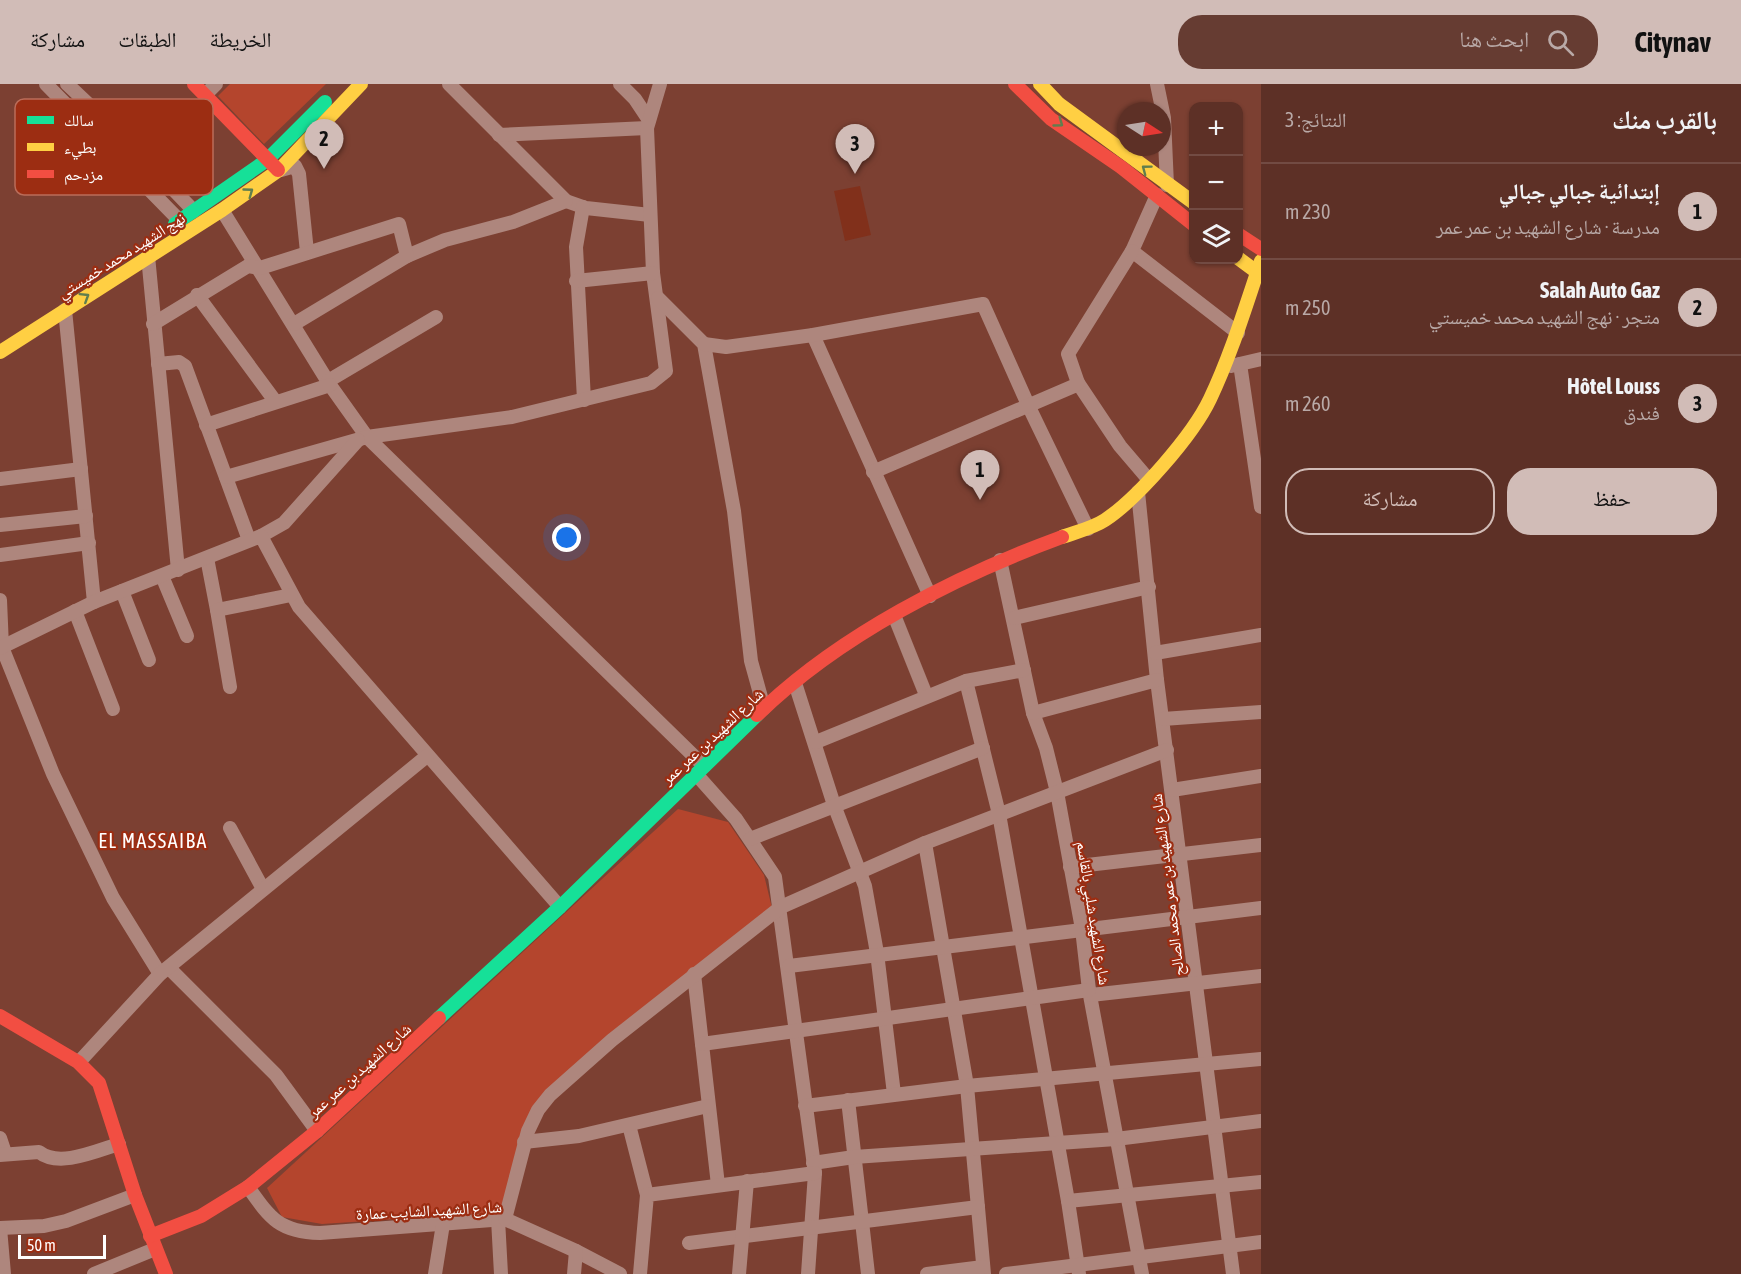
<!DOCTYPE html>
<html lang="ar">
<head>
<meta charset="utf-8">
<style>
	:root { --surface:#5d3026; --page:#663c32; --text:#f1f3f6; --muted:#b9a9a7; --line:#724b43; --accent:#d1bcb7 }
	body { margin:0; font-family:"Asap Condensed","Noto Naskh Arabic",sans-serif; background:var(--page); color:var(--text); direction:rtl }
	.controls { position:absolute; right:18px; top:18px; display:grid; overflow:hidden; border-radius:12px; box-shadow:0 2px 4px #0004 }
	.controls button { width:54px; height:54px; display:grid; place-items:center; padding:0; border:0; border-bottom:2px solid var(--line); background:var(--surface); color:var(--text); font:30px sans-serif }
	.compass { position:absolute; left:1117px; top:18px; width:54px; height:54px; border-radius:50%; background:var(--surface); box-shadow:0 2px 4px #0004; rotate:102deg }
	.scale { position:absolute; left:18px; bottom:15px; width:88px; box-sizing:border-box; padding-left:6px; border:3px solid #fff; border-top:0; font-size:16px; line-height:21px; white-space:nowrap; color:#fff; -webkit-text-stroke:4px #9c2d12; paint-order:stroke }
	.you { position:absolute; left:567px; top:454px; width:21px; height:21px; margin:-15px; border:4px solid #fff; border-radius:50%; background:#1a73e8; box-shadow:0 0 0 9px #1a73e833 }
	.badge { display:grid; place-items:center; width:39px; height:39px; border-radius:50%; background:var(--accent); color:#111; font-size:20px; font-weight:700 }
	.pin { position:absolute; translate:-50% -50px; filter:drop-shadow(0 2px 3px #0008) }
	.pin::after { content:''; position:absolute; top:32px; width:21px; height:18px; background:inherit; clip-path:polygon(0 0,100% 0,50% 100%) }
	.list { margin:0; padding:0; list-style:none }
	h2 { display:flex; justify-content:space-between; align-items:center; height:78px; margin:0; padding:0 24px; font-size:26px }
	h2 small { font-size:20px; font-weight:400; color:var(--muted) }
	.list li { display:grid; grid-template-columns:39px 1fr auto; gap:18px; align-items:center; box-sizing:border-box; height:96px; padding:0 24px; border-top:2px solid var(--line) }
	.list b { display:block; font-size:22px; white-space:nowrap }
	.list p { margin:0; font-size:20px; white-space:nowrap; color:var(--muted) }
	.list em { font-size:20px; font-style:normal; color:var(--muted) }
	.actions { display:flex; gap:12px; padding:18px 24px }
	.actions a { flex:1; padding:14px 0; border:2px solid var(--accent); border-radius:24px; text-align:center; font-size:21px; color:var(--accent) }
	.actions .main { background:var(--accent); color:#111 }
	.icon { flex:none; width:33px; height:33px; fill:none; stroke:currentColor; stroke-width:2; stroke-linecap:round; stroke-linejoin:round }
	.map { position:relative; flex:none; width:1261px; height:1190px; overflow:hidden; direction:ltr }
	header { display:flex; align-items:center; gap:36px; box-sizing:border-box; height:84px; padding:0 30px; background:var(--accent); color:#111 }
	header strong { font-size:28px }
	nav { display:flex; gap:33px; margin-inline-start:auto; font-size:21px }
	.search { width:420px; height:54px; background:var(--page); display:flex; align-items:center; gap:15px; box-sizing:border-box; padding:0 21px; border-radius:24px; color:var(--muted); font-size:22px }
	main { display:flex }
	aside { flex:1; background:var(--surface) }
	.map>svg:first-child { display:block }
	.green { fill:#b4452d }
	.water { fill:#81301b }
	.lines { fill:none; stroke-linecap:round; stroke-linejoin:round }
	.street { stroke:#ae867d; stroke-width:14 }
	.fast { stroke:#16e098; stroke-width:14 }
	.slow { stroke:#ffcf43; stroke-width:14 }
	.jam { stroke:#f24e42; stroke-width:14 }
	.oneway { stroke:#607e4e }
	.labels { text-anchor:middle; stroke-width:4.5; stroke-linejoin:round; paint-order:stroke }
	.street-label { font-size:16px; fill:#fff; stroke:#9c2d12 }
	.quarter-label { font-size:20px; letter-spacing:1.5px; fill:#fff; stroke:#9c2d12 }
	.key { fill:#9c2d12; stroke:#ba6c59; stroke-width:1.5 }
	.key-label { font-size:16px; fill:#fff }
</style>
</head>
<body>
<header>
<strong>Citynav</strong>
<div class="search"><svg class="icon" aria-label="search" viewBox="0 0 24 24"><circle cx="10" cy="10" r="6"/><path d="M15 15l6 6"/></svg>ابحث هنا</div>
<nav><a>الخريطة</a><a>الطبقات</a><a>مشاركة</a></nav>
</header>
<main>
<aside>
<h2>بالقرب منك<small>النتائج: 3</small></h2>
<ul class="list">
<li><span class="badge">1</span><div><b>إبتدائية جبالي جبالي</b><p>مدرسة · شارع الشهيد بن عمر عمر</p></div><em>230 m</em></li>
<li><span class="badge">2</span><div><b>Salah Auto Gaz</b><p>متجر · نهج الشهيد محمد خميستي</p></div><em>250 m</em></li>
<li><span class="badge">3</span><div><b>Hôtel Louss</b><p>فندق</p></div><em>260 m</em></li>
</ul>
<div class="actions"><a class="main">حفظ</a><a>مشاركة</a></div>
</aside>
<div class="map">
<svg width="1261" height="1190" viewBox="0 0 1261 1190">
	<rect width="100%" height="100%" fill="#7c4032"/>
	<g class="green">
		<polygon points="230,0 326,0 264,60 218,12"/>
		<polygon points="678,725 728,738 764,791 772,824 535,1024 501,1128 322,1140 282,1133 267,1104"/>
	</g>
	<polygon class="water" points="860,102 871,151 845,157 834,107"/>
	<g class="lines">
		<g class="street">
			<polyline points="46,0 180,137"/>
			<polyline points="67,0 119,49 194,127"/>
			<polyline points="449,0 566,117 586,124 650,131"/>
			<polyline points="620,0 635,15 649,36"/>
			<polyline points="1157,0 1164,34 1167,101"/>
			<polyline points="206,10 216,0"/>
			<polyline points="499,51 647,44"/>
			<polyline points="281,86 295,82 299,90 307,168"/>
			<polyline points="1157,111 1132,167 1238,249"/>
			<polyline points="583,123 576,163 584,316"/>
			<polyline points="222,126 330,301 367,353 512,333 651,299 666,287 653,189 647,44 660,0"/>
			<polyline points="148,172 178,486"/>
			<polyline points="407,172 445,156 513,138 566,117"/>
			<polyline points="576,197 653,189"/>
			<polyline points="197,211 275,317"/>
			<polyline points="658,214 704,260 734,427 751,577 764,624"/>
			<polyline points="65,226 94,518"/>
			<polyline points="153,240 248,182 260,184 399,140 407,172 294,240"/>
			<polyline points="813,251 930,512"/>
			<polyline points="704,260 726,263 813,251 983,220 1029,323 1088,445"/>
			<polyline points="158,280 179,278 185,282 249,456"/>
			<polyline points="1240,280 1261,423"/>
			<polyline points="1231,282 1261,275"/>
			<polyline points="328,297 436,233"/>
			<polyline points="1078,299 1120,362 1149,396"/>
			<polyline points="206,341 330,301"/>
			<polyline points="873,388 1074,302 1078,299 1068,270 1132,167"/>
			<polyline points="226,393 367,353 704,682"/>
			<polyline points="0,395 81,385"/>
			<polyline points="1138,408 1157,596 1233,1190"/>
			<polyline points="0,441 86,432"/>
			<polyline points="261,452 284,439 358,356"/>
			<polyline points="0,471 89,459"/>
			<polyline points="207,474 217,526"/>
			<polyline points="1000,476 1033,629 1046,664 1057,708 1082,845 1089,906 1142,1190"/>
			<polyline points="162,492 187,552"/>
			<polyline points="122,507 149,576"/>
			<polyline points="0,516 2,563 53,690 113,814 160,890"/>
			<polyline points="75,527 113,625"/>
			<polyline points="894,531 926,611"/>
			<polyline points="1014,534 1149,503"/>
			<polyline points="0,564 94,518 261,452 299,523 560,823"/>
			<polyline points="1155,569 1261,551"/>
			<polyline points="966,597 999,730 1068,1117 1079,1190"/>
			<polyline points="795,599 834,721 865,802 877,869 894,1010"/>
			<polyline points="230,603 217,526 291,511"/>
			<polyline points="1033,629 1157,596"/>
			<polyline points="1163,635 1261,628"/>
			<polyline points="816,658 966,597 1024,586"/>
			<polyline points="696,690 736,735 775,793 815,1089 808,1190"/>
			<polyline points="1172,706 1261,692"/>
			<polyline points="230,744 263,805"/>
			<polyline points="750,755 983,664"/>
			<polyline points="925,759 967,1002 984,1190"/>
			<polyline points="1070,783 1261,761"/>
			<polyline points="789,882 1261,824"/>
			<polyline points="169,884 276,991 317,1047"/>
			<polyline points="694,890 718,1101"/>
			<polyline points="1091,911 1261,892"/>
			<polyline points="702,960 1089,906"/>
			<polyline points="79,978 160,890 427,672"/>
			<polyline points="848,1016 868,1190"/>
			<polyline points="805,1022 967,1002 1261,975"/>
			<polyline points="629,1041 647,1111"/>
			<polyline points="0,1054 5,1069"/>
			<polyline points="524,1058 579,1052 708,1022"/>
			<path d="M 0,1071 L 39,1068 C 59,1084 96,1067 119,1060"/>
			<polyline points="813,1079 854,1073 1116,1055 1261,1037"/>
			<path d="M 248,1103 C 270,1134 279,1148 320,1149 L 505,1135 L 576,1167 L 620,1190"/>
			<polyline points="1068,1117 1261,1098"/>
			<polyline points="498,1135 501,1190"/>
			<polyline points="505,1135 528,1047 538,1026 550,1011 612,956 781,823 925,759 1167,666"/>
			<polyline points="0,1144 44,1142 66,1137 135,1111"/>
			<polyline points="0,1144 4,1190"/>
			<polyline points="689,1159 978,1123"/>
			<polyline points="94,1190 155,1165"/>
			<polyline points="435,1190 443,1140"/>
			<polyline points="574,1190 576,1167"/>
			<polyline points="640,1190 647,1111 815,1089"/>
			<polyline points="739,1190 747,1097"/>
			<polyline points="927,1190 983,1183"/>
			<polyline points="1006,1190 1261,1158"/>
		</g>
		<g class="fast">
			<polyline points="175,140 267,76 325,18"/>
			<polyline points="439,934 560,823 757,631"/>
		</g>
		<g class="slow">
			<polyline points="1040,0 1059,20 1194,119"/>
			<polyline points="1238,174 1261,191"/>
			<polyline points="0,268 222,126 279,86 361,0"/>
			<path d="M 1062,453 C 1076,448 1093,444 1105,436 C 1138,414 1193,351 1210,315 C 1231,271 1245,224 1261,177"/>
		</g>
		<g class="jam">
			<polyline points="194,0 278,86"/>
			<polyline points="1015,0 1051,35 1121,83 1194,141"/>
			<polyline points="1238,150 1261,165"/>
			<path d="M 757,631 C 839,551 956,492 1062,453"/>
			<polyline points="0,932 78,978 99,999 135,1111 166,1190"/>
			<polyline points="150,1152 201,1132 248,1103 317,1047 439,934"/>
		</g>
	</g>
	<defs><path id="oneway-chevron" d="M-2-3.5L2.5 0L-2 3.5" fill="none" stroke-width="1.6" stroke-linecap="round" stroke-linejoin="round" transform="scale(1.5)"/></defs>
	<g class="oneway">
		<use href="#oneway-chevron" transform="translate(1059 39) rotate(36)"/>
		<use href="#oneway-chevron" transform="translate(1146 85) rotate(-143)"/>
		<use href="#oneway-chevron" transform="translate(249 108) rotate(-36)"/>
		<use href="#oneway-chevron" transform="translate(85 213) rotate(-32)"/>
	</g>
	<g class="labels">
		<g class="street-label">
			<text transform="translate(121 171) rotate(-32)" y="6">نهج الشهيد محمد خميستي</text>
			<text transform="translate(712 652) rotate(-43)" y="6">شارع الشهيد بن عمر عمر</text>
			<text transform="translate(1167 801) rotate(-97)" y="6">شارع الشهيد بن عمر محمد الصالح</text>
			<text transform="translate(1094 829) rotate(81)" y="6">شارع الشهيد شلبي بالقاسم</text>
			<text transform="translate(359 986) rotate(-42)" y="6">شارع الشهيد بن عمر عمر</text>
			<text transform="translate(429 1126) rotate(-3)" y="6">شارع الشهيد الشايب عمارة</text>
		</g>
		<g class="quarter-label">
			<text x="153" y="764">EL MASSAIBA</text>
		</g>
	</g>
	<rect x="15" y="15" width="198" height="96" rx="9" class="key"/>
	<rect x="27" y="32" width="27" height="8" fill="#16e098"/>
	<rect x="27" y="59" width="27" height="8" fill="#ffcf43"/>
	<rect x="27" y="86" width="27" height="8" fill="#f24e42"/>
	<g class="key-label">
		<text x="64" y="42">سالك</text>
		<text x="64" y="69">بطيء</text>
		<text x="64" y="96">مزدحم</text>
	</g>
</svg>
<div class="controls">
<button>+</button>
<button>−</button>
<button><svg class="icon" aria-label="layers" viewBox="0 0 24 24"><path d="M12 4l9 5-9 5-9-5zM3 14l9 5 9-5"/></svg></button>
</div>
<svg class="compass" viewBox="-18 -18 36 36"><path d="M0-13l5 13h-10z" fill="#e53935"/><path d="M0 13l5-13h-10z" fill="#b9a9a7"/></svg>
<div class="scale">50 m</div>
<div class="you"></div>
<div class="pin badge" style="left:980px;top:416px">1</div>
<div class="pin badge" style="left:324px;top:85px">2</div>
<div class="pin badge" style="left:855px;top:90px">3</div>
</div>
</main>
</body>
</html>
